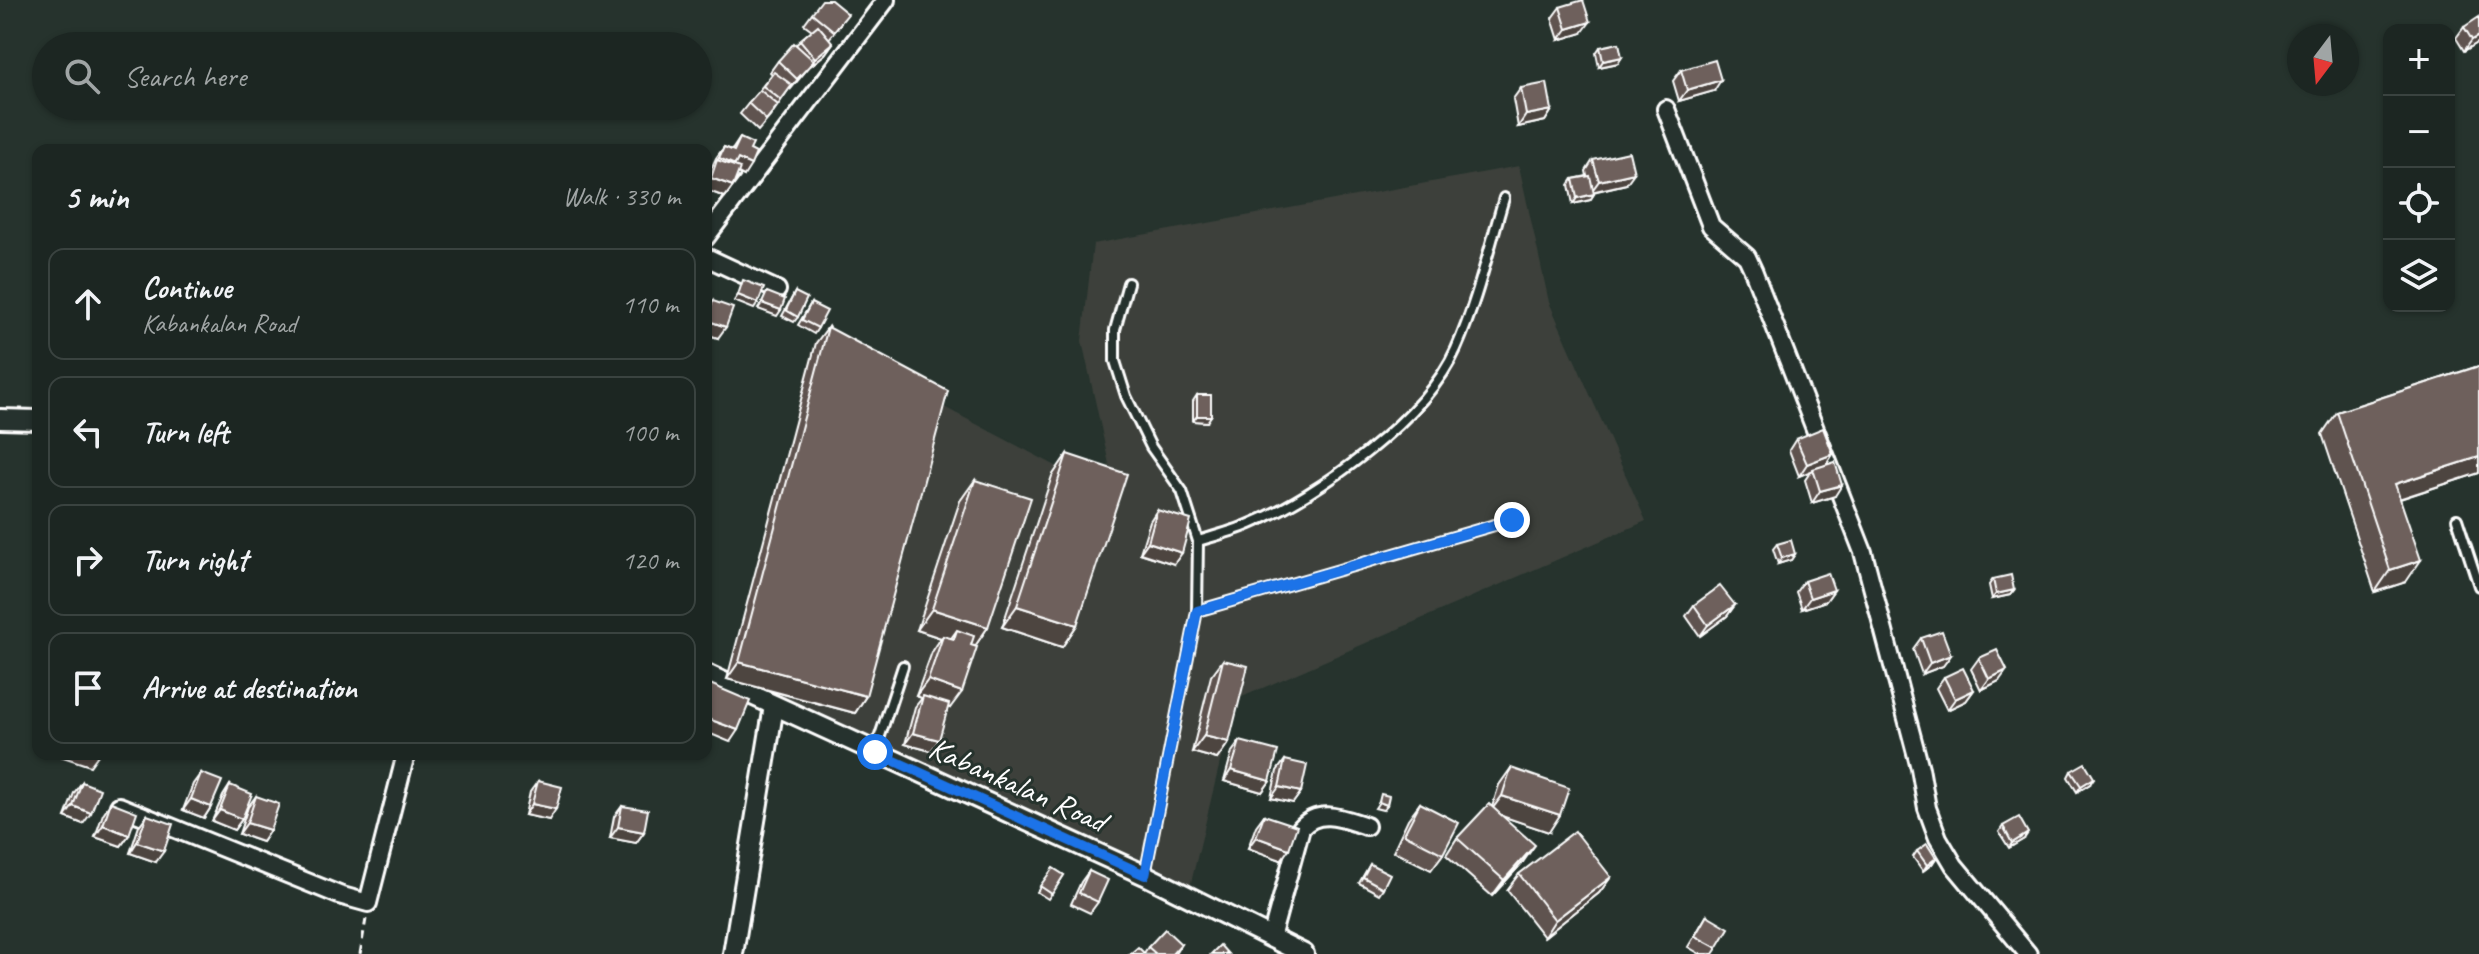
<!DOCTYPE html>
<html lang="en">
<head>
<meta charset="utf-8">
<style>
	:root { --surface:#1c2622; --page:#29322f; --text:#f1f3f6; --muted:#a0a5a5; --line:#3a4340 }
	body { margin:0; font-family:Caveat,sans-serif; background:var(--page); color:var(--text) }
	.controls { position:absolute; right:24px; top:24px; display:grid; overflow:hidden; border-radius:16px; box-shadow:0 2px 6px #0004 }
	.controls button { width:72px; height:72px; display:grid; place-items:center; padding:0; border:0; border-bottom:2px solid var(--line); background:var(--surface); color:var(--text); font:40px sans-serif }
	.compass { position:absolute; left:2287px; top:24px; width:72px; height:72px; border-radius:50%; background:var(--surface); box-shadow:0 2px 6px #0004; rotate:196deg }
	.stop { position:absolute; width:24px; height:24px; margin:-18px; border:6px solid #1a73e8; border-radius:50%; background:#fff }
	.stop.end { background:#1a73e8; border-color:#fff; box-shadow:0 2px 8px #0008 }
	.list { margin:0; padding:0; list-style:none }
	h2 { display:flex; justify-content:space-between; align-items:center; height:104px; margin:0; padding:0 32px; font-size:34px }
	h2 small { font-size:26px; font-weight:400; color:var(--muted) }
	.list li { display:grid; grid-template-columns:52px 1fr auto; gap:24px; align-items:center; box-sizing:border-box; height:112px; margin:0 16px 16px; padding:0 16px; border:2px solid var(--line); border-radius:16px }
	.list b { display:block; font-size:30px; white-space:nowrap }
	.list p { margin:0; font-size:26px; white-space:nowrap; color:var(--muted) }
	.list em { font-size:26px; font-style:normal; color:var(--muted) }
	.icon { flex:none; width:44px; height:44px; fill:none; stroke:currentColor; stroke-width:2; stroke-linecap:round; stroke-linejoin:round }
	.map { position:relative; flex:none; width:2479px; height:954px; overflow:hidden }
	.search { position:absolute; background:var(--surface); box-shadow:0 2px 6px #0004; left:32px; top:32px; width:680px; height:88px; display:flex; align-items:center; gap:20px; box-sizing:border-box; padding:0 28px; border-radius:44px; color:var(--muted); font-size:30px }
	.panel { position:absolute; background:var(--surface); box-shadow:0 2px 6px #0004; left:32px; top:144px; width:680px; height:616px; border-radius:16px }
	.map>svg:first-child { display:block }
	.built { fill:#3c413b }
	.lines { fill:none; stroke-linecap:round; stroke-linejoin:round }
	.service-casing { stroke:#fff; stroke-width:14 }
	.minor-casing { stroke:#fff; stroke-width:22 }
	.tertiary-casing { stroke:#fff; stroke-width:24 }
	.path { stroke:#fff; stroke-width:3; stroke-dasharray:8 6; stroke-linecap:butt }
	.service { stroke:#26332d; stroke-width:8 }
	.minor { stroke:#26332d; stroke-width:16 }
	.tertiary { stroke:#26332d; stroke-width:18 }
	.wall { fill:#5f534f; stroke:#fff; stroke-width:2 }
	.shaded-wall { fill:#4d4440; stroke:#fff; stroke-width:2 }
	.building { fill:#6e615c; stroke:#fff; stroke-width:2 }
	.route { stroke:#1a73e8; stroke-width:10 }
	.labels { text-anchor:middle; stroke-width:6; stroke-linejoin:round; paint-order:stroke }
	.street-label { font-size:32px; fill:#fff; stroke:#26332d }
</style>
</head>
<body>
<div class="map">
<svg width="2479" height="954" viewBox="0 0 2479 954">
	<rect width="100%" height="100%" fill="#26332d"/>
	<filter id="ink" filterUnits="userSpaceOnUse"><feTurbulence type="fractalNoise" baseFrequency=".0125" numOctaves="2"/><feDisplacementMap in="SourceGraphic" scale="16" xChannelSelector="R" yChannelSelector="G"/><feConvolveMatrix kernelMatrix="1 2 1 2 8 2 1 2 1" color-interpolation-filters="sRGB"/></filter>
	<g filter="url(#ink)">
		<polygon class="built" points="1519,166 1549,302 1646,521 1235,700 1190,887 726,679 815,339 1058,467 1114,487 1082,341 1093,244"/>
		<g class="lines">
			<g class="service-casing">
				<g id="service">
					<polyline points="1128,283 1115,330 1115,361 1126,396 1151,447 1182,491 1198,541 1197,611 1145,875"/>
					<polyline points="2457,519 2479,586"/>
					<path d="M 1198,541 C 1215,536 1234,531 1250,524 C 1318,496 1426,418 1456,349 C 1477,302 1489,248 1504,198"/>
					<polyline points="1197,611 1512,520"/>
					<polyline points="875,751 903,666"/>
				</g>
			</g>
			<g class="minor-casing">
				<g id="minor">
					<polyline points="1666,109 1711,226 1747,257 1753,270 1863,552 1920,768 1927,808 1938,838 1954,865 2028,954"/>
					<polyline points="706,237 886,0"/>
					<polyline points="706,257 777,290"/>
					<polyline points="119,806 339,895 368,903 406,754"/>
					<path d="M 1271,938 L 1301,828 C 1319,807 1344,819 1366,826"/>
				</g>
			</g>
			<g class="tertiary-casing">
				<g id="tertiary">
					<polyline points="0,419 38,420"/>
					<polyline points="706,674 1145,875 1304,954"/>
					<polyline points="733,954 774,706"/>
				</g>
			</g>
			<polyline class="path" points="360,954 366,919"/>
			<use href="#service" class="service"/>
			<use href="#minor" class="minor"/>
			<use href="#tertiary" class="tertiary"/>
		</g>
		<g class="wall">
			<polygon points="1560,7 1582,33 1559,40 1552,18"/>
			<polygon points="812,13 840,25 829,39 833,43 825,54 809,67 789,89 770,117 758,131 740,114 772,74 770,72 778,61 812,30 804,24"/>
			<polygon points="2464,27 2479,42 2464,51 2456,38"/>
			<polygon points="1600,47 1622,57 1618,63 1599,67 1596,53"/>
			<polygon points="1681,70 1714,91 1679,101 1673,81"/>
			<polygon points="1521,88 1552,110 1545,121 1518,127 1513,99"/>
			<polygon points="740,138 750,150 744,176 738,173 733,186 725,197 706,190 706,180 716,158 724,147 732,150"/>
			<polygon points="1593,160 1626,184 1593,192 1594,194 1590,200 1573,204 1569,185 1573,179 1587,176 1586,171"/>
			<polygon points="795,292 798,317 794,322 782,316"/>
			<polygon points="713,301 718,338 706,334 706,311"/>
			<polygon points="811,303 818,328 814,334 798,325"/>
			<polygon points="828,327 866,696 855,713 727,679 816,343"/>
			<polygon points="2479,366 2479,473 2400,499 2406,582 2375,592 2322,434 2337,412"/>
			<polygon points="1197,395 1207,422 1193,421 1193,401"/>
			<polygon points="1796,439 1833,454 1826,465 1835,496 1812,503 1805,480 1811,471 1799,476 1789,450"/>
			<polygon points="1067,454 1077,625 1062,647 1002,627 1052,476"/>
			<polygon points="975,480 988,627 975,646 950,708 948,707 931,751 905,744 915,707 922,698 916,696 932,652 941,638 917,630 960,501"/>
			<polygon points="1157,510 1174,564 1140,553 1150,521"/>
			<polygon points="1777,544 1795,554 1791,560 1778,564 1773,549"/>
			<polygon points="1993,579 2014,590 2010,595 1992,599 1989,585"/>
			<polygon points="1804,581 1834,590 1826,601 1802,609 1796,592"/>
			<polygon points="1694,605 1735,605 1727,616 1700,636 1686,616"/>
			<polygon points="1921,638 1951,655 1943,666 1922,674 1913,649"/>
			<polygon points="1979,658 1999,681 1981,690 1971,669"/>
			<polygon points="1223,660 1229,742 1217,759 1192,752 1211,676"/>
			<polygon points="1944,677 1974,690 1966,701 1947,710 1936,688"/>
			<polygon points="1240,741 1270,781 1262,792 1224,781 1232,752"/>
			<polygon points="1285,760 1301,792 1293,803 1271,798 1277,771"/>
			<polygon points="1511,768 1549,832 1502,816 1523,862 1492,896 1446,855 1457,838 1492,807 1499,785"/>
			<polygon points="2071,771 2090,784 2077,792 2068,777"/>
			<polygon points="201,773 211,807 204,818 183,810 193,784"/>
			<polygon points="538,781 549,820 525,815 530,792"/>
			<polygon points="82,782 83,824 65,817 74,793"/>
			<polygon points="230,785 242,819 234,830 212,821 223,796"/>
			<polygon points="256,796 270,830 262,842 239,834 248,807"/>
			<polygon points="111,802 129,835 121,846 95,837 103,814"/>
			<polygon points="1420,803 1443,854 1431,870 1393,851 1408,819"/>
			<polygon points="622,806 644,832 636,843 610,838 614,817"/>
			<polygon points="147,815 156,862 130,853 139,826"/>
			<polygon points="1264,815 1281,860 1248,848 1256,826"/>
			<polygon points="2003,826 2024,839 2009,848 1999,832"/>
			<polygon points="1917,851 1936,858 1932,864 1923,871 1913,857"/>
			<polygon points="1370,864 1383,888 1379,894 1359,883"/>
			<polygon points="1053,868 1064,875 1048,899 1037,892"/>
			<polygon points="1089,871 1098,902 1090,913 1071,904 1081,882"/>
			<polygon points="1519,874 1611,877 1599,893 1544,937 1507,890"/>
			<polygon points="1707,915 1717,948 1713,954 1700,954 1688,947"/>
			<polygon points="1181,944 1175,954 1130,954 1144,953 1148,947"/>
		</g>
		<g class="shaded-wall">
			<polygon points="1590,22 1582,33 1559,40 1567,29"/>
			<polygon points="2479,36 2479,42 2464,51 2472,40"/>
			<polygon points="833,43 825,54 809,67 790,90 815,58"/>
			<polygon points="1622,57 1618,63 1599,67 1603,61"/>
			<polygon points="1721,80 1714,91 1679,101 1687,90"/>
			<polygon points="1552,110 1545,121 1518,127 1526,115"/>
			<polygon points="719,158 738,159 751,165 744,176 716,162"/>
			<polygon points="1634,173 1626,184 1591,192 1599,181"/>
			<polygon points="711,178 733,186 725,197 706,190 706,185"/>
			<polygon points="1594,194 1590,200 1573,204 1577,198"/>
			<polygon points="738,295 758,303 754,309 734,301"/>
			<polygon points="762,303 781,310 777,316 758,309"/>
			<polygon points="706,320 726,327 718,338 706,334"/>
			<polygon points="1197,416 1211,416 1207,422 1193,421"/>
			<polygon points="1833,454 1826,465 1799,476 1807,464"/>
			<polygon points="2479,457 2479,473 2380,505 2395,484"/>
			<polygon points="1842,485 1835,496 1812,503 1820,491"/>
			<polygon points="1148,542 1182,553 1174,564 1140,553"/>
			<polygon points="1795,554 1791,560 1778,564 1782,558"/>
			<polygon points="2421,560 2406,582 2375,592 2390,570"/>
			<polygon points="1834,590 1826,601 1802,609 1810,598"/>
			<polygon points="2014,590 2010,595 1992,599 1996,594"/>
			<polygon points="1735,605 1727,616 1700,636 1708,625"/>
			<polygon points="1017,606 1077,625 1062,647 1002,627"/>
			<polygon points="932,609 988,627 973,649 954,639 957,630 949,641 943,636 941,638 917,630"/>
			<polygon points="1951,655 1943,666 1922,674 1930,663"/>
			<polygon points="739,662 866,696 855,713 727,679"/>
			<polygon points="2007,670 1999,681 1981,690 1989,679"/>
			<polygon points="928,680 962,692 950,708 916,696"/>
			<polygon points="1974,690 1966,701 1947,710 1955,699"/>
			<polygon points="706,718 738,730 730,742 706,732"/>
			<polygon points="913,733 939,740 931,751 905,744"/>
			<polygon points="1204,736 1229,742 1217,759 1192,752"/>
			<polygon points="61,754 95,754 98,755 90,766 60,756"/>
			<polygon points="522,754 545,754 542,759"/>
			<polygon points="1231,770 1270,781 1262,792 1224,781"/>
			<polygon points="2094,778 2090,784 2077,792 2081,786"/>
			<polygon points="1279,787 1301,792 1293,803 1271,798"/>
			<polygon points="1502,796 1560,815 1549,832 1490,812"/>
			<polygon points="191,799 211,807 204,818 183,810"/>
			<polygon points="1379,802 1387,805 1383,810 1375,808"/>
			<polygon points="532,804 556,809 549,820 525,815"/>
			<polygon points="73,806 91,813 83,824 65,817"/>
			<polygon points="220,810 242,819 234,830 212,821"/>
			<polygon points="247,823 270,830 262,842 239,834"/>
			<polygon points="103,825 129,835 121,846 95,837"/>
			<polygon points="618,827 644,832 636,843 610,838"/>
			<polygon points="2028,833 2024,839 2009,848 2012,843"/>
			<polygon points="1256,837 1289,849 1281,860 1248,848"/>
			<polygon points="137,842 164,851 156,862 130,853"/>
			<polygon points="1535,845 1523,862 1492,896 1504,880"/>
			<polygon points="1936,858 1932,864 1923,871 1927,865"/>
			<polygon points="1611,877 1599,893 1544,937 1555,920"/>
		</g>
		<g class="building">
			<polygon points="822,0 831,0 848,14 834,31 812,13"/>
			<polygon points="1583,0 1590,22 1567,29 1560,7"/>
			<polygon points="2479,17 2479,36 2472,40 2464,27"/>
			<polygon points="818,25 833,43 815,58 800,40"/>
			<polygon points="794,43 814,61 797,79 778,61"/>
			<polygon points="1619,43 1622,57 1603,61 1600,47"/>
			<polygon points="1715,60 1721,80 1687,90 1681,70"/>
			<polygon points="698,65 710,71 702,89 698,87"/>
			<polygon points="774,72 792,85 781,100 763,86"/>
			<polygon points="1547,83 1552,110 1526,115 1521,88"/>
			<polygon points="760,90 778,105 766,120 748,103"/>
			<polygon points="740,138 753,144 750,150 756,153 751,165 738,159 735,165 719,158 724,147 734,151"/>
			<polygon points="1629,152 1634,173 1599,181 1593,160"/>
			<polygon points="717,160 740,168 733,186 711,178"/>
			<polygon points="1590,176 1594,194 1577,198 1573,179"/>
			<polygon points="743,280 764,288 758,303 738,295"/>
			<polygon points="767,292 785,299 781,310 762,303"/>
			<polygon points="795,292 807,298 798,317 786,310"/>
			<polygon points="713,301 733,308 726,327 706,320"/>
			<polygon points="811,303 827,311 818,328 802,320"/>
			<polygon points="828,327 948,391 866,696 739,662"/>
			<polygon points="2479,366 2479,457 2395,484 2421,560 2390,570 2337,412"/>
			<rect x="1197" y="395" width="14" height="21"/>
			<polygon points="1823,428 1833,454 1807,464 1796,439"/>
			<polygon points="1067,454 1127,474 1077,625 1017,606"/>
			<polygon points="1835,462 1842,485 1820,491 1813,469"/>
			<polygon points="975,480 1031,498 988,627 932,609"/>
			<polygon points="1157,510 1191,520 1182,553 1148,542"/>
			<polygon points="1791,540 1795,554 1782,558 1777,544"/>
			<polygon points="1828,573 1834,590 1810,598 1804,581"/>
			<polygon points="2011,575 2014,590 1996,594 1993,579"/>
			<polygon points="1720,586 1735,605 1708,625 1694,605"/>
			<polygon points="957,630 974,636 971,645 977,647 962,692 928,680 943,636 954,639"/>
			<polygon points="1942,631 1951,655 1930,663 1921,638"/>
			<polygon points="1997,650 2007,670 1989,679 1979,658"/>
			<polygon points="1223,660 1248,666 1229,742 1204,736"/>
			<polygon points="1963,668 1974,690 1955,699 1944,677"/>
			<polygon points="710,684 750,701 738,730 706,718 706,693"/>
			<polygon points="923,696 949,704 939,740 913,733"/>
			<polygon points="1240,741 1278,751 1270,781 1231,770"/>
			<polygon points="1285,760 1307,765 1301,792 1279,787"/>
			<polygon points="2085,763 2094,778 2081,786 2071,771"/>
			<polygon points="1511,768 1569,788 1560,815 1502,796"/>
			<polygon points="201,773 222,781 211,807 191,799"/>
			<polygon points="538,781 562,787 556,809 532,804"/>
			<polygon points="82,782 100,789 91,813 73,806"/>
			<polygon points="230,785 252,794 242,819 220,810"/>
			<polygon points="1381,794 1389,796 1387,805 1379,802"/>
			<polygon points="256,796 279,804 270,830 247,823"/>
			<polygon points="111,802 137,812 129,835 103,825"/>
			<polygon points="1420,803 1459,823 1443,854 1404,834"/>
			<polygon points="1489,804 1535,845 1504,880 1457,838"/>
			<polygon points="622,806 648,810 644,832 618,827"/>
			<polygon points="147,815 173,824 164,851 137,842"/>
			<polygon points="1264,815 1297,826 1289,849 1256,837"/>
			<polygon points="2019,817 2028,833 2012,843 2003,826"/>
			<polygon points="1575,831 1611,877 1555,920 1519,874"/>
			<polygon points="1927,844 1936,858 1927,865 1917,851"/>
			<polygon points="1370,864 1390,874 1383,888 1363,877"/>
			<polygon points="1053,868 1064,875 1052,894 1040,886"/>
			<polygon points="1089,871 1108,880 1098,902 1079,893"/>
			<polygon points="1707,915 1729,928 1717,948 1695,936"/>
			<polygon points="1165,929 1181,944 1172,954 1156,954 1148,947"/>
			<polygon points="1220,945 1228,954 1211,954"/>
			<polygon points="1138,947 1145,954 1130,954"/>
		</g>
	</g>
	<g class="lines" filter="url(#ink)">
		<polyline class="route" points="875,752 1145,875 1197,611 1512,520"/>
	</g>
	<g class="labels">
		<g class="street-label">
			<text transform="translate(1018 784) rotate(24)" y="11">Kabankalan Road</text>
		</g>
	</g>
</svg>
<div class="controls">
<button>+</button>
<button>−</button>
<button><svg class="icon" aria-label="locate" viewBox="0 0 24 24"><circle cx="12" cy="12" r="6"/><path d="M12 2v4M12 18v4M2 12h4M18 12h4"/></svg></button>
<button><svg class="icon" aria-label="layers" viewBox="0 0 24 24"><path d="M12 4l9 5-9 5-9-5zM3 14l9 5 9-5"/></svg></button>
</div>
<svg class="compass" viewBox="-18 -18 36 36"><path d="M0-13l5 13h-10z" fill="#e53935"/><path d="M0 13l5-13h-10z" fill="#a0a5a5"/></svg>
<div class="stop" style="left:875px;top:752px"></div>
<div class="stop end" style="left:1512px;top:520px"></div>
<div class="search"><svg class="icon" aria-label="search" viewBox="0 0 24 24"><circle cx="10" cy="10" r="6"/><path d="M15 15l6 6"/></svg>Search here</div>
<section class="panel">
<h2>5 min<small>Walk · 330 m</small></h2>
<ul class="list">
<li><svg class="icon" aria-label="ahead" viewBox="0 0 24 24"><path d="M12 20V5M6 11l6-6 6 6"/></svg><div><b>Continue</b><p>Kabankalan Road</p></div><em>110 m</em></li>
<li><svg class="icon" aria-label="left" viewBox="0 0 24 24"><path d="M17 20v-9H6M10 6l-5 5 5 5"/></svg><div><b>Turn left</b></div><em>100 m</em></li>
<li><svg class="icon" aria-label="right" viewBox="0 0 24 24"><path d="M7 20v-9h11M14 6l5 5-5 5"/></svg><div><b>Turn right</b></div><em>120 m</em></li>
<li><svg class="icon" aria-label="arrive" viewBox="0 0 24 24"><path d="M6 21V4h12l-3 4 3 4H6"/></svg><div><b>Arrive at destination</b></div></li>
</ul>
</section>
</div>
</body>
</html>
